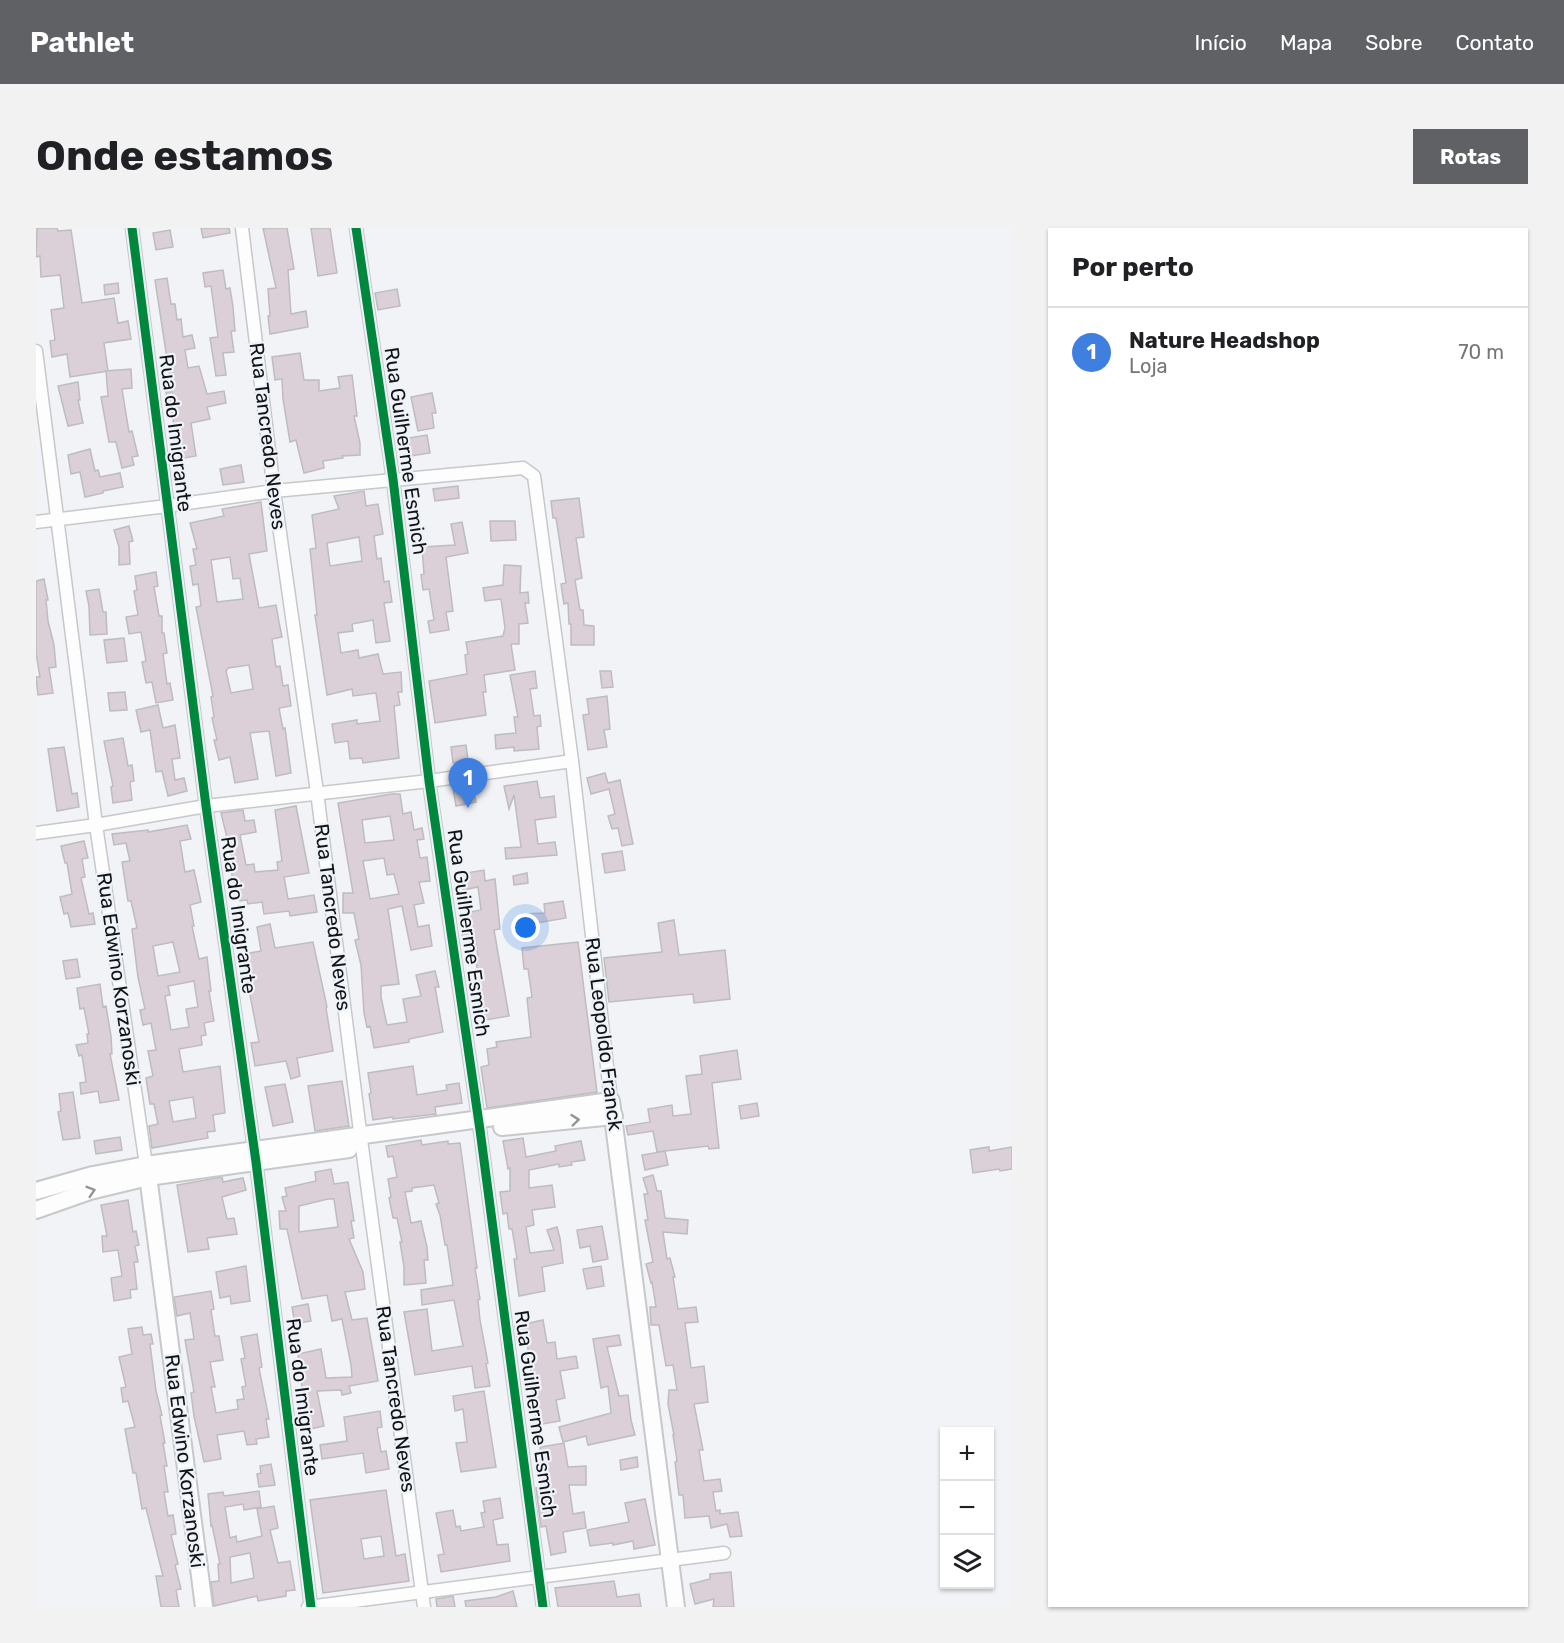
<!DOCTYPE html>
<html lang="pt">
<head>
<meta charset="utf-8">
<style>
	:root { --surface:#fff; --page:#f2f2f2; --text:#202124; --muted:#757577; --line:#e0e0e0; --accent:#5f6164 }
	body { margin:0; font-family:Rubik,sans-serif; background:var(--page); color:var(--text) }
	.controls { position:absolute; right:18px; bottom:18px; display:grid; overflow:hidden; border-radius:0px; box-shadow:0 2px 4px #0004 }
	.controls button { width:54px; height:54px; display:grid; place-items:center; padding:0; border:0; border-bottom:2px solid var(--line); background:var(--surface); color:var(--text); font:30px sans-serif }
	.you { position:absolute; left:490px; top:700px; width:21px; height:21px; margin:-15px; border:4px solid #fff; border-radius:50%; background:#1a73e8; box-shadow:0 0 0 9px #1a73e833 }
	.badge { display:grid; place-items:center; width:39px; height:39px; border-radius:50%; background:var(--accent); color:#fff; font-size:20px; font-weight:700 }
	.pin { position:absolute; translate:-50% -50px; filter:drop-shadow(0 2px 3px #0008) }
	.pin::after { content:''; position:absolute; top:32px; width:21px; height:18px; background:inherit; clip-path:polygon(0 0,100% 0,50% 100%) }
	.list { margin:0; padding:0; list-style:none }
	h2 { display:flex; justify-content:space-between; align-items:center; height:78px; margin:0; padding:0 24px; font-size:26px }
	h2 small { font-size:20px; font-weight:400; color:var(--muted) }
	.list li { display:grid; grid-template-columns:39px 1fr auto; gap:18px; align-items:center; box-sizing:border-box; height:90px; padding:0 24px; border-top:2px solid var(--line) }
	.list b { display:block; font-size:22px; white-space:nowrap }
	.list p { margin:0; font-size:20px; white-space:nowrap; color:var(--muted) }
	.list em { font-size:20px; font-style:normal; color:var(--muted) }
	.icon { flex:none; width:33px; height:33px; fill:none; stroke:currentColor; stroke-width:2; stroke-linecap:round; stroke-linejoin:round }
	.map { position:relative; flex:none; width:976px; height:1379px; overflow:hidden; border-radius:0px }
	header { display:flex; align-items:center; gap:36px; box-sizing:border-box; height:84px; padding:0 30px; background:var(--accent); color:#fff }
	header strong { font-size:28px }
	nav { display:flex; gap:33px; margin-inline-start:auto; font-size:21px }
	.intro { display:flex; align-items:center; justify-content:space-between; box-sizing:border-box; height:144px; padding:0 36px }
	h1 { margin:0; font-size:42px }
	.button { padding:15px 27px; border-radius:0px; background:var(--accent); color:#fff; font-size:21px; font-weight:700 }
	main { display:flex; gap:36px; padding:0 36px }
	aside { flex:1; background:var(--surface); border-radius:0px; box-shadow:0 2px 4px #0004 }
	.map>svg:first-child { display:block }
	.building { fill:#dbcfd8; stroke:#bdbdbf; stroke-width:1.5; fill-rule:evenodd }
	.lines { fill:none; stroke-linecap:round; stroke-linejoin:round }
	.street-casing { stroke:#c6c8ca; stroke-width:15 }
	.secondary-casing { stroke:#c6c8ca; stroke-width:20 }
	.street { stroke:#fdfdfe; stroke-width:12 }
	.secondary { stroke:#fdfdfe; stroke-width:16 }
	.cycleway-casing { stroke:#eef2f9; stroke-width:13 }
	.cycleway { stroke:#00873e; stroke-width:9 }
	.oneway { stroke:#939495 }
	.labels { text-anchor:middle; stroke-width:4.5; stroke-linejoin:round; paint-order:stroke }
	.street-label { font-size:20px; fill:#111315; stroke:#eef2f9 }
</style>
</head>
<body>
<header>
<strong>Pathlet</strong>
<nav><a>Início</a><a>Mapa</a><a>Sobre</a><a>Contato</a></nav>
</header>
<div class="intro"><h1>Onde estamos</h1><a class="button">Rotas</a></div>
<main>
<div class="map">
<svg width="976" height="1379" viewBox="0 0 976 1379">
	<rect width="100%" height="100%" fill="#f1f3f6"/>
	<g class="building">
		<polygon points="1,0 21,0 22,3 35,2 46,75 78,70 82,95 92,93 95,111 68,115 72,143 34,149 31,126 16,129 14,113 19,112 15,82 28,80 24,47 5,49 4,28 0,29"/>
		<polygon points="165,0 193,0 194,5 167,10"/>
		<polygon points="227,0 251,0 258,41 252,42 255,86 270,83 272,99 234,106 232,88 234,88 232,61 240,60"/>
		<polygon points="275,0 294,0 301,45 282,48"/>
		<polygon points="134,2 137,19 120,22 117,5"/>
		<polygon points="187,42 190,61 194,60 197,79 199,103 195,103 198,124 187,125 190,147 180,148 174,110 182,109 175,58 169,59 167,45"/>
		<polygon points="131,50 135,76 139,76 141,92 145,91 147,109 156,107 159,120 149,122 152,140 163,138 171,166 188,163 190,175 171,179 174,191 155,195 160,228 143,231 135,179 132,179 130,164 136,164 119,52"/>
		<polygon points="82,55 83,65 69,67 68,57"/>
		<polygon points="361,61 364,78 342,82 339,65"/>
		<polygon points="264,125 268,152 283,152 283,163 304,160 302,149 316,147 321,188 318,188 324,215 324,227 306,228 307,230 287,233 288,240 268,245 260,212 254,214 247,171 246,151 239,152 236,129"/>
		<polygon points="95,141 96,160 86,161 93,204 96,203 102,228 96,229 98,237 86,240 80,214 73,214 65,169 72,168 70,143"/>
		<polygon points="42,154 44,172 42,172 47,195 32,198 22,158"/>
		<polygon points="396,165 400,185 396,185 398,200 382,203 375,169"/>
		<polygon points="391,207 394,225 375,228 372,210"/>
		<polygon points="54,221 59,243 62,242 64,249 84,245 87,259 67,263 67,265 49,269 44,244 35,246 32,227"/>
		<polygon points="205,237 208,254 187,257 184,241"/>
		<polygon points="422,258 423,270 399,273 397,261"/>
		<path d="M 328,263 L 330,278 L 342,276 L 347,306 L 338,308 L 341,331 L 345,330 L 348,354 L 353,353 L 356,374 L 348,375 L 354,413 L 340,415 L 337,392 L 316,396 L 317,403 L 302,405 L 305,425 L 322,422 L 323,430 L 342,426 L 347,446 L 365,444 L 366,464 L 362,464 L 364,477 L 358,478 L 363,530 L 327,535 L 326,530 L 314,531 L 312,513 L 299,515 L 296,496 L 321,492 L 321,496 L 344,493 L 340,465 L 317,468 L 316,461 L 291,467 L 279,387 L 281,387 L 274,321 L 280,320 L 276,287 L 303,281 L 298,268 ZM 323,309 L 326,333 L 294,338 L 291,315 Z"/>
		<polygon points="543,270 548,309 540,310 546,350 539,352 544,382 547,382 548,397 558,398 558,417 535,417 535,396 533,396 532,375 528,376 525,356 530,355 520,290 517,290 515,273"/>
		<path d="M 225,274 L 231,323 L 213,326 L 223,380 L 240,377 L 243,394 L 246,409 L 236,411 L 240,439 L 244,438 L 247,458 L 252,457 L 255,478 L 243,480 L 247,501 L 249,500 L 255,545 L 240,548 L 233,503 L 214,505 L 222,551 L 199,555 L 194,529 L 183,532 L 178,512 L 181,512 L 176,490 L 178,489 L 175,469 L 177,468 L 160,379 L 165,378 L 162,356 L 157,357 L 154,338 L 160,337 L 157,321 L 161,321 L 154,295 L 188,288 L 186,281 ZM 194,329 L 197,351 L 204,350 L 207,371 L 181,374 L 175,332 ZM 213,437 L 217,461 L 195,465 L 190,443 L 192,440 Z"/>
		<polygon points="454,293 479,293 480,312 455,313"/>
		<polygon points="426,294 432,325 410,329 417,383 410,384 413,402 394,405 392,393 398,392 393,361 387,362 385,347 388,346 386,319 419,317 415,296"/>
		<polygon points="93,298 97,313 93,314 94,336 83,337 83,319 78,302"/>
		<polygon points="468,337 485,338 484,365 492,364 493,375 489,375 492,395 483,396 483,416 475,416 479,442 448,447 450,464 447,464 450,487 399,495 393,453 431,446 429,427 432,426 430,414 467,408 469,400 465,371 449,373 447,360 467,357"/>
		<polygon points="120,344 122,358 118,359 123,388 126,388 126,405 128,405 131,425 127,426 131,456 134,455 137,472 120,475 116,454 110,455 106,434 110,433 105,404 93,406 90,389 102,387 98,363 101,362 99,348"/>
		<polygon points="8,351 12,372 10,372 12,393 18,417 20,439 13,440 17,465 2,467 0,449 4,449 0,425 0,353"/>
		<polygon points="63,361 67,384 70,384 71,406 54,407 53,378 50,363"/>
		<polygon points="88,410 91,433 71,435 68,412"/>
		<polygon points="499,443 501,460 494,461 498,488 504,487 505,498 501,499 503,521 478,523 478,519 460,521 459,507 480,505 478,489 482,489 474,447"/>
		<polygon points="564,443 575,443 577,459 566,460"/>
		<polygon points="89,464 91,482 74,483 72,465"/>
		<polygon points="571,468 574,501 568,502 571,519 552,522 547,487 553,486 551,471"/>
		<polygon points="122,477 127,500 139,497 144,530 136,531 139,552 148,550 151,563 132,568 126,543 120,544 114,502 105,504 100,482"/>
		<polygon points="87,510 92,538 96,537 98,553 94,554 96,572 77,575 75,559 77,558 68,513"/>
		<polygon points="430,517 432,533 417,535 415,519"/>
		<polygon points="28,519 36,566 41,565 43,579 21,583 12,521"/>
		<polygon points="569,545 572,555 584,552 597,616 586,618 582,600 576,601 572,588 579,586 573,561 555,566 551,550"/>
		<polygon points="501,553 504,570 518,568 520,589 499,592 502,616 519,614 521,627 470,631 469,620 485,619 478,567 473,581 468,558"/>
		<polygon points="436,557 440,574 420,578 417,560"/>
		<path d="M 355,566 L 364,566 L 367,586 L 375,584 L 378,602 L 386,600 L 388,611 L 381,612 L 384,630 L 391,629 L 394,653 L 383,654 L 388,675 L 378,677 L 382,699 L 393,697 L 396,718 L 375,722 L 366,678 L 352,681 L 363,756 L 345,758 L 345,769 L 351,797 L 371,794 L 367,771 L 385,768 L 380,747 L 399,743 L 403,759 L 399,759 L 407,804 L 373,811 L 373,814 L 338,820 L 334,798 L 331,799 L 328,785 L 325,737 L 319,712 L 323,711 L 318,685 L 307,685 L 307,665 L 317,665 L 302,575 ZM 354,588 L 358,612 L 329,615 L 326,592 ZM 348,630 L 351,647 L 358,646 L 363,666 L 334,671 L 327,633 Z"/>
		<polygon points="260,578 273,645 248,649 252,671 278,667 281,684 254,688 253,683 228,686 226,674 212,676 211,672 204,673 201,653 197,654 195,640 198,639 185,585 207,582 209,593 218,592 220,604 204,607 210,637 218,636 219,644 242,642 241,634 246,633 239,582"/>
		<path d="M 151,597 L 155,611 L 144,613 L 149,644 L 158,642 L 165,674 L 154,677 L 158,698 L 156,698 L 163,731 L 171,729 L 175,763 L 173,763 L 178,793 L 168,795 L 170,807 L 165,808 L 166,817 L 143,821 L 147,844 L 184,838 L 189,885 L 177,887 L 179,903 L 171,904 L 172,910 L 116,920 L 113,898 L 122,896 L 118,876 L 114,876 L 110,850 L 117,848 L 112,823 L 120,822 L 115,795 L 107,797 L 104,782 L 109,781 L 102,749 L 96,701 L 101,700 L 95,673 L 92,673 L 86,634 L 94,633 L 90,615 L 78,617 L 76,606 L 112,602 L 112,604 ZM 137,714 L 144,744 L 122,748 L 117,718 ZM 158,753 L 162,779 L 150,781 L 153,799 L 135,802 L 129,768 L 134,767 L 132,758 ZM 157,869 L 160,890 L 137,894 L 133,873 Z"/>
		<polygon points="48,613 52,630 46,631 49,649 45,650 53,686 57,685 59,696 35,699 32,685 28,686 24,669 36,666 31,635 29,635 25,618"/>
		<polygon points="586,623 589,642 569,645 566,626"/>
		<polygon points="448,642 449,653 459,651 464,701 458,702 473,788 450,792 439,728 442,728 438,705 426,707 423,686 445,682 442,659 427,662 424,646"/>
		<polygon points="491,645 492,655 478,657 477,648"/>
		<polygon points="527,673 530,690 495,696 495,699 486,699 486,686 509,685 508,676"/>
		<polygon points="638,692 643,727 689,722 694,771 658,775 657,766 573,774 568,730 626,724 622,695"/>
		<polygon points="234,696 239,720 277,714 291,779 290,780 297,823 261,830 264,848 255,851 250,833 219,838 215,815 223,814 214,767 208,726 225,723 221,699"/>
		<polygon points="542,714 561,864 451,880 445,839 453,837 451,821 461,819 460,814 495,809 491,770 496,769 492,741 488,741 486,720"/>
		<polygon points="41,731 44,749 30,751 27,733"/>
		<polygon points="64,756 67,779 70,778 75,808 76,826 74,826 83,872 64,875 62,863 45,866 44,855 50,854 46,827 43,828 40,817 52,815 51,806 53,806 48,780 44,781 41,760"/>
		<polygon points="701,822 705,851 676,855 683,920 673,921 672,918 621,924 617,903 592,907 590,898 614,894 612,881 636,877 637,888 655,886 650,848 666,846 664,828"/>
		<polygon points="377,838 381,867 411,862 410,857 423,855 426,875 399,879 400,886 357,891 357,889 337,892 333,866 335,865 332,845"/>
		<polygon points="306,853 313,898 279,903 272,858"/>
		<polygon points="249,856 257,894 237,898 229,859"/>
		<polygon points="37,864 44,910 27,912 22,884 25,883 23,866"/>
		<polygon points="721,875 723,888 705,891 703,878"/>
		<polygon points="84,909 86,922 60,926 58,913"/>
		<polygon points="487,910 490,929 520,923 519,918 545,913 549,932 535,934 536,937 523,939 523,936 493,942 493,960 516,957 519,979 496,982 498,997 490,999 494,1025 518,1022 511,1002 521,999 524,1010 527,1035 506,1039 509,1063 483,1068 478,1031 481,1031 476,1001 473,1001 471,985 467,986 464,964 474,963 474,940 472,941 467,913"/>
		<polygon points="385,912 386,917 412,913 412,916 424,915 441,1040 439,1040 444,1071 442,1072 444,1092 452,1135 450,1136 454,1158 439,1160 436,1138 379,1147 368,1084 391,1081 396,1123 427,1118 418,1072 386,1077 385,1062 417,1057 411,1017 409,1017 404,987 400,976 403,975 398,957 376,960 376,963 369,964 375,995 385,993 391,1019 392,1032 388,1032 390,1055 368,1057 368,1039 364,1014 366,1014 361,990 357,990 353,970 355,969 352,951 361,949 357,928 352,929 350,918"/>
		<polygon points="953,919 953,923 976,919 976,941 964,943 963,941 937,945 934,922"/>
		<polygon points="629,923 632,937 609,942 606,927"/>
		<path d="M 295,941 L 298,956 L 312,954 L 318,993 L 315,993 L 318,1010 L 313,1011 L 327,1044 L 329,1061 L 309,1064 L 316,1092 L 331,1090 L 342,1153 L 313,1158 L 315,1165 L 306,1167 L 305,1162 L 281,1163 L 288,1198 L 274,1201 L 267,1168 L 262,1126 L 285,1121 L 290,1150 L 316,1149 L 315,1137 L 306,1091 L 296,1093 L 291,1067 L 266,1071 L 251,1001 L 244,1001 L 243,983 L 250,983 L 246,969 L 251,968 L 249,960 L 280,953 L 279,944 ZM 292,971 L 298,971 L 302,999 L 263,1004 L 263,978 Z"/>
		<polygon points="617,947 621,963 625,963 629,990 652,992 651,1006 627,1004 631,1031 634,1030 639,1049 637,1049 642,1081 660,1079 662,1094 649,1095 655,1140 668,1138 672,1174 658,1176 667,1222 663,1222 668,1253 684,1251 686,1263 677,1264 680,1283 684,1282 684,1286 702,1284 706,1308 694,1309 691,1296 675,1300 673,1288 649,1290 647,1267 643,1267 639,1234 641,1233 637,1207 638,1207 632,1176 633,1162 641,1162 637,1137 630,1138 623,1097 615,1097 614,1079 620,1079 616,1054 615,1055 610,1036 617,1034 609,992 612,992 608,966 612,966 607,950"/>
		<polygon points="186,949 187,954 207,950 210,962 186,969 191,991 198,990 201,1006 171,1010 173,1021 152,1024 141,957"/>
		<polygon points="92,972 97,1004 100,1003 103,1017 99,1018 102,1034 98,1034 101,1061 94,1062 95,1070 78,1073 75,1050 86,1048 82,1022 67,1024 66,1008 71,1008 65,977"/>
		<polygon points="566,998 572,1031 557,1034 554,1018 544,1020 541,1002"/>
		<polygon points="210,1038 214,1073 195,1076 194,1068 184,1070 180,1044"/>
		<polygon points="565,1038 568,1058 551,1061 547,1041"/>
		<polygon points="175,1063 178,1081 175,1082 179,1108 183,1108 187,1132 174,1134 179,1159 175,1159 180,1185 202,1181 201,1172 208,1171 206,1159 210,1158 205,1131 209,1130 205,1109 221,1106 226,1139 223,1140 233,1191 230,1191 233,1209 220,1211 221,1216 211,1217 208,1203 181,1207 185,1231 168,1234 158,1188 155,1165 158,1164 149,1112 158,1111 154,1085 141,1088 138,1069"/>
		<polygon points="272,1076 275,1093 259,1096 256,1079"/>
		<polygon points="507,1092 511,1115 519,1114 521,1131 540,1128 542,1140 524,1143 529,1170 520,1172 524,1193 501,1197 491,1113 482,1114 479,1098"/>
		<polygon points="106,1099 107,1107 115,1106 117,1116 114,1116 120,1163 126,1187 124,1188 129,1215 127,1215 131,1238 128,1238 132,1264 128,1264 132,1288 137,1287 140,1306 135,1307 142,1336 139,1337 145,1361 140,1362 143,1379 125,1379 120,1348 127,1348 110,1280 106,1281 100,1245 97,1245 89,1201 99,1199 92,1173 87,1174 85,1160 90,1159 83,1129 96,1126 92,1101"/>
		<polygon points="583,1107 585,1117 571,1119 583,1168 592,1167 595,1192 599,1207 552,1217 550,1208 527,1214 523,1199 575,1185 572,1158 565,1160 557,1111"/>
		<polygon points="448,1163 460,1239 425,1244 420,1215 431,1214 427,1181 419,1183 417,1168"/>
		<polygon points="344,1183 346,1199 341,1200 345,1224 350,1223 353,1241 330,1245 327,1225 286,1231 284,1217 311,1213 308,1189"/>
		<polygon points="528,1215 532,1239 550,1238 550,1257 533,1257 537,1286 548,1284 550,1300 527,1304 530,1324 515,1327 510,1298 505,1299 500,1260 508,1259 506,1244 508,1244 504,1219"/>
		<polygon points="601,1229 602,1239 585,1242 584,1232"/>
		<polygon points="235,1236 239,1257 223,1259 221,1246 225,1245 224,1238"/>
		<path d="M 350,1262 L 360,1328 L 369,1326 L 373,1353 L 287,1365 L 274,1272 ZM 345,1308 L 348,1328 L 328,1331 L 325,1311 Z"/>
		<path d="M 223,1263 L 225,1279 L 208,1282 L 207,1276 L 189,1279 L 194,1310 L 200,1308 L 201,1314 L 226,1308 L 221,1281 L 238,1278 L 242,1300 L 234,1302 L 242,1335 L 254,1333 L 259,1362 L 250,1363 L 250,1368 L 222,1373 L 221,1368 L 178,1378 L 175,1354 L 183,1353 L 182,1336 L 184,1336 L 176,1297 L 175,1298 L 172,1266 L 187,1264 L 188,1268 ZM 214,1325 L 218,1350 L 195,1355 L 194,1329 Z"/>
		<polygon points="464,1270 467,1290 457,1292 461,1317 472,1316 474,1333 405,1344 402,1327 408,1326 400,1285 417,1282 420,1299 424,1298 425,1303 448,1299 445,1285 449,1284 447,1273"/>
		<polygon points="609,1271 619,1317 598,1321 597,1313 577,1317 577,1315 554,1318 551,1302 593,1294 589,1275"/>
		<polygon points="695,1344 698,1379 677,1379 678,1371 659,1376 654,1356 674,1351 674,1346"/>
		<polygon points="578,1353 581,1369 603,1366 605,1379 522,1379 519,1360"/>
		<polygon points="477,1363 481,1379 430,1379 429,1373 460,1369"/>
		<polygon points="417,1368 419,1379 401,1379 400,1371"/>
	</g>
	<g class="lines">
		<g class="street-casing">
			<g id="street">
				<polyline points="96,0 170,578 220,934 275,1379"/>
				<polyline points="206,0 238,263 281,564 326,919 388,1379"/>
				<polyline points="320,0 357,251 393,553 444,902 507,1379"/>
				<polyline points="0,123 60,597 110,937"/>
				<polyline points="0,294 131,278 238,263 487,240 498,248 536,533 575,873"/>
				<polyline points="0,605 60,597 170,578 393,553 536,533"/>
				<polyline points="272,1379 688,1325"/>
			</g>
		</g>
		<g class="secondary-casing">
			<g id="secondary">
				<polyline points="466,899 578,888"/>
				<polyline points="111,940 168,1379"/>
				<polyline points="0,963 57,947 110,937 575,873 640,1379"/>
				<polyline points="0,982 54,963 112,949 313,921"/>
			</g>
		</g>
		<use href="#street" class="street"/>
		<use href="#secondary" class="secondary"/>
		<g class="cycleway-casing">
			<g id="cycleway">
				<polyline points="96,0 170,578 220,934 275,1379"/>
				<polyline points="320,0 357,251 393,553 444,902 507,1379"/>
			</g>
		</g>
		<use href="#cycleway" class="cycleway"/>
	</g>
	<defs><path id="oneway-chevron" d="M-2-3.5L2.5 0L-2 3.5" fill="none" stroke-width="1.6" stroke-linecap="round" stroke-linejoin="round" transform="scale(1.5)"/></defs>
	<g class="oneway">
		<use href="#oneway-chevron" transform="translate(539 892) rotate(-6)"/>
		<use href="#oneway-chevron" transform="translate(55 963) rotate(-17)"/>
	</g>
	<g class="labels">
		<g class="street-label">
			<text transform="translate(140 205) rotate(83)" y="7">Rua do Imigrante</text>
			<text transform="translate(232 208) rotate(83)" y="7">Rua Tancredo Neves</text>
			<text transform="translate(370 223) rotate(82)" y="7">Rua Guilherme Esmich</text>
			<text transform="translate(203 687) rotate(82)" y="7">Rua do Imigrante</text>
			<text transform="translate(297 689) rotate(83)" y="7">Rua Tancredo Neves</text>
			<text transform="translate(433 705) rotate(82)" y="7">Rua Guilherme Esmich</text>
			<text transform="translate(83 751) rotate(82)" y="7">Rua Edwino Korzanoski</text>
			<text transform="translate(568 806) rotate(83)" y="7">Rua Leopoldo Franck</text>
			<text transform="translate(267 1169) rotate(83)" y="7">Rua do Imigrante</text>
			<text transform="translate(360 1171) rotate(82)" y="7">Rua Tancredo Neves</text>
			<text transform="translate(500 1186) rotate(82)" y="7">Rua Guilherme Esmich</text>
			<text transform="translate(149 1233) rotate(83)" y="7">Rua Edwino Korzanoski</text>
		</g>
	</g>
</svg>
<div class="controls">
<button>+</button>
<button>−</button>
<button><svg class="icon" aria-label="layers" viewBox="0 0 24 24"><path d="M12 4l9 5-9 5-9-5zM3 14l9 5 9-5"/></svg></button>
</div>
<div class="you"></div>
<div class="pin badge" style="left:432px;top:580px;background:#3f7fe0">1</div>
</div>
<aside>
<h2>Por perto<small></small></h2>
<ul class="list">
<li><span class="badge" style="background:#3f7fe0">1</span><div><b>Nature Headshop</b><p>Loja</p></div><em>70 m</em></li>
</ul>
</aside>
</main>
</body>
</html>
